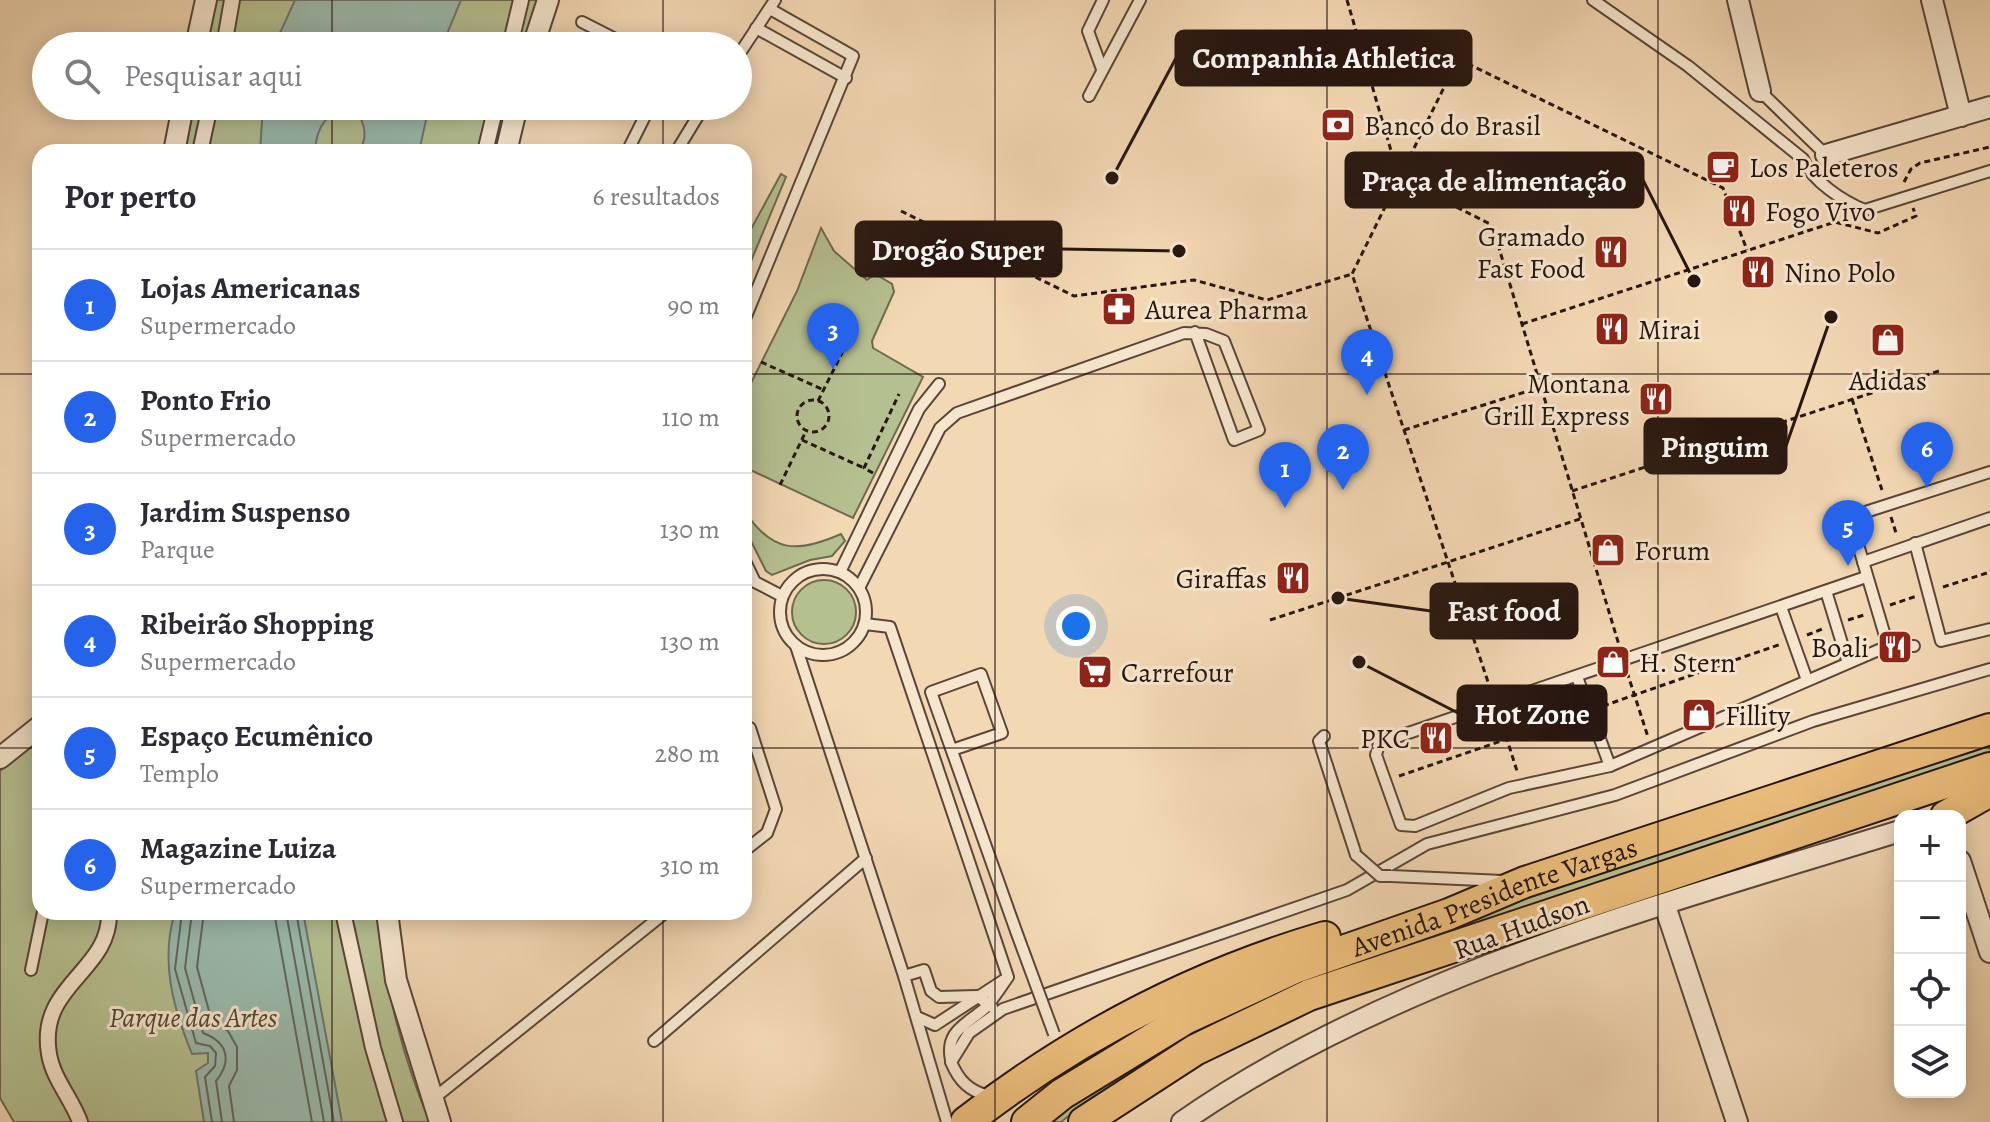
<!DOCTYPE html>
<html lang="pt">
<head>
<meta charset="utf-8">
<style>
	:root { --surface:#fff; --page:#f2f2f3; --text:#2b2b33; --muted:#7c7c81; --line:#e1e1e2; --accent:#2563eb }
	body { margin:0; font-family:Alegreya,serif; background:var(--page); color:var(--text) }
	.controls { position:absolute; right:24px; bottom:24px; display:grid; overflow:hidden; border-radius:16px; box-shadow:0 4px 20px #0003 }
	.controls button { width:72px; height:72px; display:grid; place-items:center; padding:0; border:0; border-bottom:2px solid var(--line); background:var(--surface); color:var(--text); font:40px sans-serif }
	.you { position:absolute; left:1076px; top:626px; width:28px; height:28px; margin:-20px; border:6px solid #fff; border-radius:50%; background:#1a73e8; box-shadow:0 0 0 12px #1a73e833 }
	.badge { display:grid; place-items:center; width:52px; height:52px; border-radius:50%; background:var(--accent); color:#fff; font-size:26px; font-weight:700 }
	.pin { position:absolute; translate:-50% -66px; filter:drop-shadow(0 2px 4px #0008) }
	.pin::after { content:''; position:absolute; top:42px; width:28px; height:24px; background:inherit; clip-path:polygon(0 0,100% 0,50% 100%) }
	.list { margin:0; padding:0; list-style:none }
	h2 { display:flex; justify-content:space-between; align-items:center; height:104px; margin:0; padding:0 32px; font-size:34px }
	h2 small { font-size:26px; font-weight:400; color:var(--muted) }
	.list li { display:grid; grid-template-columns:52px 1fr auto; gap:24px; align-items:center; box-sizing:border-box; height:112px; padding:0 32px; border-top:2px solid var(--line) }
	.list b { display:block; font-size:30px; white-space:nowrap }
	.list p { margin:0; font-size:26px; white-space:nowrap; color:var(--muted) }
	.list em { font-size:26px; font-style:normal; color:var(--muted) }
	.icon { flex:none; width:44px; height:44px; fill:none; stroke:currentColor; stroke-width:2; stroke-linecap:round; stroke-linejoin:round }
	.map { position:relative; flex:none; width:1990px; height:1122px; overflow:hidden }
	.search { position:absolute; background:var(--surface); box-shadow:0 4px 20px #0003; left:32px; top:32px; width:720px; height:88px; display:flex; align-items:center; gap:20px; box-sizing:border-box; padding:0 28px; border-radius:44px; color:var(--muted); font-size:30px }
	.panel { position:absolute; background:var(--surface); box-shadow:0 4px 20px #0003; left:32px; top:144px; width:720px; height:776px; border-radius:24px }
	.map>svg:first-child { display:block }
	.green { fill:#b5c091; stroke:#6e6b50; stroke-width:2 }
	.water { fill:#9bbaad; stroke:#6d786e; stroke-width:2 }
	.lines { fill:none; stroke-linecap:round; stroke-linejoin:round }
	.shore { stroke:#61685e; stroke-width:2 }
	.service-casing { stroke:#5a4639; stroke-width:14 }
	.pedestrian-casing { stroke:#5a4639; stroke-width:18 }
	.minor-casing { stroke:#5a4639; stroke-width:24 }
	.primary-casing { stroke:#271610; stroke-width:34 }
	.path { stroke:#271610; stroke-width:3; stroke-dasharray:6 4; stroke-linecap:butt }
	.service { stroke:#f7e6ce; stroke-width:10 }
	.pedestrian { stroke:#f7e6ce; stroke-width:14 }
	.minor { stroke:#f7e6ce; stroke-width:20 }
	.primary { stroke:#eabc7a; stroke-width:30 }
	.service-bridge-casing { stroke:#5a4639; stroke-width:14; stroke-linecap:butt }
	.service-bridge { stroke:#f7e6ce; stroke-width:10 }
	.grid { fill:none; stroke:#271610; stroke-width:2; stroke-opacity:0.55 }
	.labels { text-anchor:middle; stroke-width:6; stroke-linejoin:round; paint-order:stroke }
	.poi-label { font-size:28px; fill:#271610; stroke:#f7e6ce; text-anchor:start }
	.street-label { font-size:28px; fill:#271610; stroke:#f7e6ce }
	.park-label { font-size:28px; font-style:italic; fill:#524937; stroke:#f7e6ce }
	.leader { fill:none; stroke:#271610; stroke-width:3 }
	.callout-dot { fill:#271610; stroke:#f7e6ce; stroke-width:3 }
	.callout { fill:#271610; stroke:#271610; stroke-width:3 }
	.callout-label { font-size:30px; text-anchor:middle; font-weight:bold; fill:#fff }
</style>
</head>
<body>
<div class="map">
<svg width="1990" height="1122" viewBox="0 0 1990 1122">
	<rect width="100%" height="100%" fill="#f3d8b4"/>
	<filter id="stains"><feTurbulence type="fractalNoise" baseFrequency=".0025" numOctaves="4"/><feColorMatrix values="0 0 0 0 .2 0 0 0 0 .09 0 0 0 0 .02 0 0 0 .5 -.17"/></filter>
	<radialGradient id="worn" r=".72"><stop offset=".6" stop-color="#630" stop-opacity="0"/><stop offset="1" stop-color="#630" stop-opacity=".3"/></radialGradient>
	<g class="green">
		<polygon points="216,0 538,0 522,46 207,46"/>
		<polygon points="194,106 506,106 494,152 185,152"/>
		<polygon points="781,174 786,177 744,278 744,242"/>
		<polygon points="821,228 834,251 867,280 875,274 892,284 894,292 872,341 873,348 923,377 853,518 744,467 744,397 797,291"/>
		<path d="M 744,510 C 772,554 798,553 841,534 L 845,541 L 832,556 L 810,560 L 772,575 L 766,571 L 744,527 Z"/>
		<circle cx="824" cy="612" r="32"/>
		<path d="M 40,740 L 40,912 L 377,912 C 384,981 402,1058 430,1122 L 14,1122 L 0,1098 L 0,771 Z"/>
		<polygon points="1990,744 1990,756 1293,986 1163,1055 1093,1097 1061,1122 1044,1122 1181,1035 1320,967"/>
	</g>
	<g class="water">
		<polygon points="295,0 461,0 442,46 274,46"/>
		<path d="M 263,106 L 429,106 L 419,152 L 358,152 C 369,138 365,123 355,109 C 328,107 316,127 315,152 L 260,152 Z"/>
		<path d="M 175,912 L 303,912 L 342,1122 L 204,1122 L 196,1071 L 208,1063 L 208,1053 L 192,1054 C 173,1008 160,961 175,912 Z"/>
	</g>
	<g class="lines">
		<g class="shore">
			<polyline points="182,912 175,969 196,1043 210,1046 216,1053 215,1066 205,1077 212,1122"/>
			<path d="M 192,912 L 185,968 L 203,1033 C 227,1042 233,1060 216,1081 L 222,1122"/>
			<polyline points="204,912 197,967 212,1022 228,1031 237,1047 237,1070 229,1086 234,1122"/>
			<polyline points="274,912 312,1122"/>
			<polyline points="286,912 324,1122"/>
			<polyline points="296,912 334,1122"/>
		</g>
		<g class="service-casing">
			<g id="service">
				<path d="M 1593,0 L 1688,66 L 1803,159 C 1812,181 1844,202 1865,210 L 1990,171"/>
				<polyline points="582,22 629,46"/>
				<polyline points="756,28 846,78"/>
				<polyline points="738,56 775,0"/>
				<polyline points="1102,69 1088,31 1103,0"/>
				<polyline points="1760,91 1826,155"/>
				<polyline points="1089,96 1140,0"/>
				<polyline points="627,152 650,106"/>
				<polyline points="676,152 704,106"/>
				<polyline points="744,321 853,56 770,9"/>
				<polyline points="1915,543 1941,641 1990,629"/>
				<polyline points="744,559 755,582 782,596"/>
				<polyline points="1863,562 1990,518"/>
				<circle cx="823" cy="612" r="43"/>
				<polyline points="840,572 919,409 939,384"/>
				<polyline points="1866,577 1379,743 1376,755 1401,825 1415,826 1509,788 1610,766 1888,646 1914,646"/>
				<polyline points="859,588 940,428 957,413 1184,333 1206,334 1224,341 1259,430 1234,440 1195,332"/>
				<polyline points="1826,591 1848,663"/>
				<polyline points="1781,607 1807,680"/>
				<path d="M 865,624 L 890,627 L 1008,977 C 1000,988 993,1000 984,1009 C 965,1025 945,1032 951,1060"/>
				<polyline points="796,646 904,976 947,1122"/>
				<polyline points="1888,646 1851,521 1853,516 1990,472"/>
				<polyline points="1577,677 1610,766"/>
				<polyline points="1324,736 1319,741 1356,855"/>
				<polyline points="952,750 1002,733 981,674 931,692 1016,931"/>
				<polyline points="744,851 767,833 776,809 750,728"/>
				<polyline points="1391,876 1503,881"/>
				<polyline points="31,970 43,912"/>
				<polyline points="904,976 924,970 931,991 939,997 977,996 992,1007"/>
				<polyline points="917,1017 935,1025 1004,980"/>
				<polyline points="654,1041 866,858"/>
				<path d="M 989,1096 C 969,1091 959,1081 951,1062 L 969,1033 L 1003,1009 L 1347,890 L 1427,844 L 1615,795 L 1813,721 L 1990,669"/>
				<polyline points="433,1099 666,912"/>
			</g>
		</g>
		<g class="pedestrian-casing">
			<g id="pedestrian">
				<polyline points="224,46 232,0"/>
				<polyline points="510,46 521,0"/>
				<polyline points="200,152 210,106"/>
				<polyline points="485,152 496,106"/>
				<polyline points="343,912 373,1048 395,1122"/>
				<path d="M 80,1122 C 72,1099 53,1079 49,1054 C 37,984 111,972 109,912"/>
			</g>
		</g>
		<g class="minor-casing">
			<g id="minor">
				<polyline points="1738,0 1760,91"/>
				<polyline points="1932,0 1961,116"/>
				<polyline points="196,46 206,0"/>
				<polyline points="533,46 548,0"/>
				<polyline points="174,152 183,106"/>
				<polyline points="506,152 517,106"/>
				<polyline points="1826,155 1990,107"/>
				<polyline points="0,758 40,726"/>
				<polyline points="1960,861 1990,952"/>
				<polyline points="1665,906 1737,1122"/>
				<polyline points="387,912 396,980 440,1122"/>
				<path d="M 1182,1122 C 1388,978 1660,905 1900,831"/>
			</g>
		</g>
		<g class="primary-casing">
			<g id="primary">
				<polyline points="1946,816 1990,791"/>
				<path d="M 966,1122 C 1073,1039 1195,975 1325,937"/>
				<path id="s1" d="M 1027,1122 L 1062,1094 L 1185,1019 L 1297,967 L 1449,914 L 1525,882 L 1990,729"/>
				<polyline points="1084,1122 1195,1050 1309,995 1990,768"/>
			</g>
		</g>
		<g class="path">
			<polyline points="1347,0 1399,178 1492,225 1619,645"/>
			<polyline points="1904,182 1911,169 1920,163 1990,147"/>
			<polyline points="901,211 1074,296 1194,280 1267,300 1352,274"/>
			<polyline points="1522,324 1835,222 1878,233 1916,216 1913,208"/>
			<polyline points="761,362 824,390"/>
			<polyline points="1852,399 1882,490"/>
			<circle cx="813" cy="416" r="16"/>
			<polyline points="818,401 847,343"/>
			<polyline points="1404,430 1541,387"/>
			<polyline points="802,440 864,468"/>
			<polyline points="873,473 864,468 899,394"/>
			<polyline points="780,485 806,431"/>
			<polyline points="1572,491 1939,371"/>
			<polyline points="1891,517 1897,536"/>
			<polyline points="1943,587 1990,572"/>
			<polyline points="1890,605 1917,596"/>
			<polyline points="1270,620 1580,519"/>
			<polyline points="1848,620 1864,615"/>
			<polyline points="1807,635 1822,629"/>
			<polyline points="1627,672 1648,737"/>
			<polyline points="1491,691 1352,274 1458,59 1723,188 1747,250"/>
			<polyline points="1603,706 1781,644"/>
			<polyline points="1500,717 1517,771"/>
			<polyline points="1399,776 1577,715"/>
		</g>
		<use href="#service" class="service"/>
		<use href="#pedestrian" class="pedestrian"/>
		<use href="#minor" class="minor"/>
		<use href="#primary" class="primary"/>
		<g class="service-bridge-casing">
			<g id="service-bridge">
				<polyline points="1356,855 1380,876 1391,876"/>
				<polyline points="1016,931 1054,1034"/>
			</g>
		</g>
		<use href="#service-bridge" class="service-bridge"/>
	</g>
	<path class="grid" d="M 332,0 L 332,46M 663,0 L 663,46M 995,0 L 995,1122M 1327,0 L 1327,1122M 1658,0 L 1658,1122M 332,106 L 332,152M 663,106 L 663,152M 0,374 L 40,374M 744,374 L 1990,374M 0,748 L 40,748M 744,748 L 1990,748M 332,912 L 332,1122M 663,912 L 663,1122"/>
	<defs>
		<g id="bank-square" transform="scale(1.8)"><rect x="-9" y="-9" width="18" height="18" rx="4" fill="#8f2418" stroke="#f7e6ce"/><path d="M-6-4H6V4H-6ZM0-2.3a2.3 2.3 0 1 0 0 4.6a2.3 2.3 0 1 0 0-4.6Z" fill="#fff"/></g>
		<g id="cafe-square" transform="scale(1.8)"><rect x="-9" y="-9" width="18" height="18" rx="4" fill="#8f2418" stroke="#f7e6ce"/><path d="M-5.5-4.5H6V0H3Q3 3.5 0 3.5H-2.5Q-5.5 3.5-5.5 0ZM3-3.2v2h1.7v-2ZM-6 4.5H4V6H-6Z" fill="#fff"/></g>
		<g id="restaurant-square" transform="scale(1.8)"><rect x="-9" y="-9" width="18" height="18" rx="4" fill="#8f2418" stroke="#f7e6ce"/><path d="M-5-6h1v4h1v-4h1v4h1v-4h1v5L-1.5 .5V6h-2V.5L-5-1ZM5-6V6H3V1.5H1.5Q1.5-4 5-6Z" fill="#fff"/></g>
		<g id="pharmacy-square" transform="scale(1.8)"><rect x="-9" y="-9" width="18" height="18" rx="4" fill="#8f2418" stroke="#f7e6ce"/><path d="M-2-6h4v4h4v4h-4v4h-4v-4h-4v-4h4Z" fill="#fff"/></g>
		<g id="shop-square" transform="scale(1.8)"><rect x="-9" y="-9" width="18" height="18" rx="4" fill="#8f2418" stroke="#f7e6ce"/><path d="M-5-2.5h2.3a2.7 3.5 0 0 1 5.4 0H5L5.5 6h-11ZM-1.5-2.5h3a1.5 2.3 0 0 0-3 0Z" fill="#fff"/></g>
		<g id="supermarket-square" transform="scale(1.8)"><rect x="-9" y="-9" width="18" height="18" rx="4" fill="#8f2418" stroke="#f7e6ce"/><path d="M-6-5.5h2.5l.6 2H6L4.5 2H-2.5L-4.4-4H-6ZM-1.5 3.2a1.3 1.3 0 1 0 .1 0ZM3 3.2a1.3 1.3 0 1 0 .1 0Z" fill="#fff"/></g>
	</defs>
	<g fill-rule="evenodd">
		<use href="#bank-square" x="1338" y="125"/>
		<use href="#cafe-square" x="1723" y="167"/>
		<use href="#restaurant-square" x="1739" y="211"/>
		<use href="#restaurant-square" x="1611" y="252"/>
		<use href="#restaurant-square" x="1758" y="272"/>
		<use href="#pharmacy-square" x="1119" y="309"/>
		<use href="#restaurant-square" x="1612" y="329"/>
		<use href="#shop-square" x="1888" y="340"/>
		<use href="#restaurant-square" x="1656" y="399"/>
		<use href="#shop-square" x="1608" y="550"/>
		<use href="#restaurant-square" x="1293" y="578"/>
		<use href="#restaurant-square" x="1895" y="647"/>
		<use href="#shop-square" x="1613" y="662"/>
		<use href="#supermarket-square" x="1095" y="672"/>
		<use href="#shop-square" x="1699" y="715"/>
		<use href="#restaurant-square" x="1436" y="738"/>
	</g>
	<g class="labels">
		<g class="poi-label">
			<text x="1364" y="135">Banco do Brasil</text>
			<text x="1749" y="177">Los Paleteros</text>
			<text x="1765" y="221">Fogo Vivo</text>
			<text x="1585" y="246" text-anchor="end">Gramado<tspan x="1585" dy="32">Fast Food</tspan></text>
			<text x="1784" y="282">Nino Polo</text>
			<text x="1145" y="319">Aurea Pharma</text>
			<text x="1638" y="339">Mirai</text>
			<text x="1888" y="390" text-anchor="middle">Adidas</text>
			<text x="1630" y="393" text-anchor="end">Montana<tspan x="1630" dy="32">Grill Express</tspan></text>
			<text x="1634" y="560">Forum</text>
			<text x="1267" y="588" text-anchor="end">Giraffas</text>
			<text x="1869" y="657" text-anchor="end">Boali</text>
			<text x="1639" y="672">H. Stern</text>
			<text x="1121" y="682">Carrefour</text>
			<text x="1725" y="725">Fillity</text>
			<text x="1410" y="748" text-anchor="end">PKC</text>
		</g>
		<g class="street-label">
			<text dy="10" stroke="none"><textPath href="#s1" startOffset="522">Avenida Presidente Vargas</textPath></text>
			<text transform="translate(1521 926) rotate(-20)" y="10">Rua Hudson</text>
		</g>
		<g class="park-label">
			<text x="193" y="1027">Parque das Artes</text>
		</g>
	</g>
	<path class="leader" d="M1112 178L1176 58M1694 281L1643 180M1179 251L1061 249M1831 317L1786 446M1338 598L1431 611M1359 662L1458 713"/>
	<g class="callout-dot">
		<circle cx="1112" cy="178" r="8"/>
		<circle cx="1694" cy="281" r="8"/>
		<circle cx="1179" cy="251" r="8"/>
		<circle cx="1831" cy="317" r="8"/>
		<circle cx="1338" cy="598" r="8"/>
		<circle cx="1359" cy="662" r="8"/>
	</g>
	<g class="callout">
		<rect x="1176" y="31" width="295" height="54" rx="8"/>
		<rect x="1346" y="153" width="297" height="54" rx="8"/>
		<rect x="856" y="222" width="205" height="54" rx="8"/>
		<rect x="1645" y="419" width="141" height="54" rx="8"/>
		<rect x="1431" y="584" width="146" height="54" rx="8"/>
		<rect x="1458" y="686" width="148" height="54" rx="8"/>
	</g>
	<g class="callout-label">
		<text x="1324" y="68">Companhia Athletica</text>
		<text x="1494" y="191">Praça de alimentação</text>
		<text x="958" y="260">Drogão Super</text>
		<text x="1715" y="457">Pinguim</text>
		<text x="1504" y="621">Fast food</text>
		<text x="1532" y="724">Hot Zone</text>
	</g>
	<rect width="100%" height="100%" filter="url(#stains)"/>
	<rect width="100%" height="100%" fill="url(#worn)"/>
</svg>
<div class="controls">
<button>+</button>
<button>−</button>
<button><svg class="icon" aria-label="locate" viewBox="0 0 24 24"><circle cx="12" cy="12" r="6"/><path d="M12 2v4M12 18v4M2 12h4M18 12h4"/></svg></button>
<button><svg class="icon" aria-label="layers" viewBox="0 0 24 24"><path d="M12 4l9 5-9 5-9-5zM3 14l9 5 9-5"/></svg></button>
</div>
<div class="you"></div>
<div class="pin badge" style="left:1285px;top:508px">1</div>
<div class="pin badge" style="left:1343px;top:490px">2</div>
<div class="pin badge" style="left:833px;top:369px">3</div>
<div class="pin badge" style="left:1367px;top:395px">4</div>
<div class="pin badge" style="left:1848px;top:566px">5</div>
<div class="pin badge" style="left:1927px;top:488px">6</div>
<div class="search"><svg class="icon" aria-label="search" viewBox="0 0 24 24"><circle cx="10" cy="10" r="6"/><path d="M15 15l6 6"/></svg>Pesquisar aqui</div>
<section class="panel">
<h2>Por perto<small>6 resultados</small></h2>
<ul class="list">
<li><span class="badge">1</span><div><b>Lojas Americanas</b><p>Supermercado</p></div><em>90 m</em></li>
<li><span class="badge">2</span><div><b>Ponto Frio</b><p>Supermercado</p></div><em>110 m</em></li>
<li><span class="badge">3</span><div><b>Jardim Suspenso</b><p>Parque</p></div><em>130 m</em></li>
<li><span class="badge">4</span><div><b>Ribeirão Shopping</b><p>Supermercado</p></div><em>130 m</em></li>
<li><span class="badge">5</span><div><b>Espaço Ecumênico</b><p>Templo</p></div><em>280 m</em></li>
<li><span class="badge">6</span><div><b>Magazine Luiza</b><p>Supermercado</p></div><em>310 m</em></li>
</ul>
</section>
</div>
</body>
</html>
